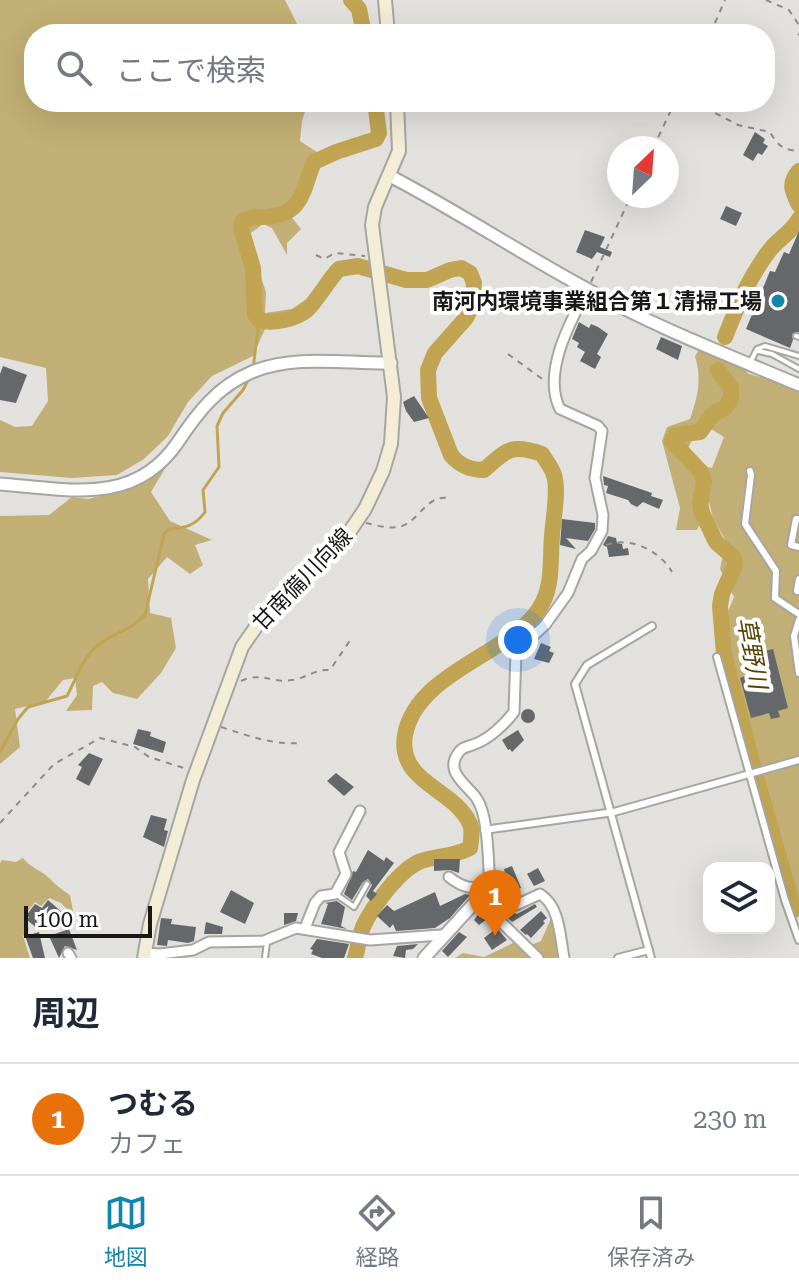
<!DOCTYPE html>
<html lang="ja">
<head>
<meta charset="utf-8">
<style>
	:root { --surface:#fff; --page:#f6f6f7; --text:#1f2937; --muted:#747a83; --line:#e0e1e3; --accent:#1285ab }
	body { margin:0; font-family:"Roboto Serif","Noto Sans JP",serif; background:var(--page); color:var(--text) }
	.controls { position:absolute; right:24px; bottom:24px; display:grid; overflow:hidden; border-radius:16px; box-shadow:0 8px 32px #0002 }
	.controls button { width:72px; height:72px; display:grid; place-items:center; padding:0; border:0; border-bottom:2px solid var(--line); background:var(--surface); color:var(--text); font:40px sans-serif }
	.compass { position:absolute; left:607px; top:136px; width:72px; height:72px; border-radius:50%; background:var(--surface); box-shadow:0 8px 32px #0002; rotate:25deg }
	.scale { position:absolute; left:24px; bottom:20px; width:128px; box-sizing:border-box; padding-left:8px; border:4px solid #181817; border-top:0; font-size:22px; line-height:28px; white-space:nowrap; color:#181817; -webkit-text-stroke:6px #fff; paint-order:stroke }
	.you { position:absolute; left:518px; top:640px; width:28px; height:28px; margin:-20px; border:6px solid #fff; border-radius:50%; background:#1a73e8; box-shadow:0 0 0 12px #1a73e833 }
	.badge { display:grid; place-items:center; width:52px; height:52px; border-radius:50%; background:var(--accent); color:#fff; font-size:26px; font-weight:700 }
	.pin { position:absolute; translate:-50% -66px; filter:drop-shadow(0 2px 4px #0008) }
	.pin::after { content:''; position:absolute; top:42px; width:28px; height:24px; background:inherit; clip-path:polygon(0 0,100% 0,50% 100%) }
	.list { margin:0; padding:0; list-style:none }
	h2 { display:flex; justify-content:space-between; align-items:center; height:104px; margin:0; padding:0 32px; font-size:34px }
	h2 small { font-size:26px; font-weight:400; color:var(--muted) }
	.list li { display:grid; grid-template-columns:52px 1fr auto; gap:24px; align-items:center; box-sizing:border-box; height:112px; padding:0 32px; border-top:2px solid var(--line) }
	.list b { display:block; font-size:30px; white-space:nowrap }
	.list p { margin:0; font-size:26px; white-space:nowrap; color:var(--muted) }
	.list em { font-size:26px; font-style:normal; color:var(--muted) }
	.icon { flex:none; width:44px; height:44px; fill:none; stroke:currentColor; stroke-width:2; stroke-linecap:round; stroke-linejoin:round }
	.map { position:relative; flex:none; width:799px; height:958px; overflow:hidden }
	.search { position:absolute; background:var(--surface); box-shadow:0 8px 32px #0002; left:24px; right:24px; top:24px; height:88px; display:flex; align-items:center; gap:20px; box-sizing:border-box; padding:0 28px; border-radius:32px; color:var(--muted); font-size:30px }
	.sheet { height:216px; background:var(--surface) }
	nav { display:flex; justify-content:space-around; align-items:center; box-sizing:border-box; height:112px; border-top:2px solid var(--line); background:var(--surface); font-size:22px; color:var(--muted) }
	nav a { display:grid; justify-items:center; gap:4px }
	nav .on { color:var(--accent) }
	.map>svg:first-child { display:block }
	.green { fill:#c2af75; fill-rule:evenodd }
	.lines { fill:none; stroke-linecap:round; stroke-linejoin:round }
	.stream { stroke:#c0a451; stroke-width:3 }
	.river { stroke:#c0a451; stroke-width:16 }
	.building { fill:#65686a }
	.service-casing { stroke:#a6a5a2; stroke-width:8 }
	.pedestrian-casing { stroke:#a6a5a2; stroke-width:10 }
	.minor-casing { stroke:#a6a5a2; stroke-width:13 }
	.tertiary-casing { stroke:#a6a5a2; stroke-width:15 }
	.secondary-casing { stroke:#a6a5a2; stroke-width:16 }
	.path { stroke:#8e8c8a; stroke-width:2; stroke-dasharray:6 6; stroke-linecap:butt }
	.service { stroke:#fff; stroke-width:4 }
	.pedestrian { stroke:#fff; stroke-width:6 }
	.minor { stroke:#fff; stroke-width:9 }
	.tertiary { stroke:#fff; stroke-width:11 }
	.secondary { stroke:#f4edd6; stroke-width:12 }
	.poi-dot { fill:#1285ab; stroke:#fff; stroke-width:3 }
	.labels { text-anchor:middle; stroke-width:8; stroke-linejoin:round; paint-order:stroke }
	.poi-label { font-size:22px; font-weight:bold; fill:#181817; stroke:#fff; text-anchor:end }
	.street-label { font-size:22px; fill:#181817; stroke:#fff }
	.water-label { font-size:24px; font-style:italic; fill:#574400; stroke:#fff }
</style>
</head>
<body>
<div class="map">
<svg width="799" height="958" viewBox="0 0 799 958">
	<rect width="100%" height="100%" fill="#e3e1de"/>
	<g class="green">
		<polygon points="0,0 285,0 302,34 34,34 34,102 308,102 302,121 300,141 320,154 304,191 285,209 301,229 287,243 287,255 272,228 263,224 247,236 266,292 265,313 292,309 305,300 305,305 268,322 253,356 212,376 188,402 168,436 144,459 117,475 72,478 0,472 0,420 15,427 32,426 48,401 46,368 0,357"/>
		<path d="M 699,350 L 734,360 L 749,374 L 781,382 L 799,390 L 799,915 L 726,654 L 724,621 L 734,597 L 720,569 L 726,541 L 713,518 L 709,502 L 697,530 L 676,530 L 680,508 L 662,441 L 667,427 L 690,419 C 698,395 702,380 695,356 ZM 711,429 L 724,437 L 712,468 L 703,466 L 688,448 L 694,436 Z"/>
		<polygon points="170,460 151,492 170,521 212,540 195,545 203,565 190,574 167,557 148,579 150,613 171,618 176,648 161,673 137,699 113,693 102,682 93,686 92,710 66,711 77,695 75,678 63,680 45,702 15,709 20,747 0,764 0,516 49,515 72,497 88,499 136,487"/>
		<path d="M 23,858 C 32,869 41,870 49,878 C 56,885 62,890 70,895 L 74,916 L 61,903 L 49,898 L 41,906 L 35,902 L 25,915 L 29,930 L 23,936 L 30,958 L 0,958 L 0,863 L 2,860 L 16,862 Z"/>
		<polygon points="553,914 561,958 455,958 463,953 484,957 515,942 531,945 541,941"/>
	</g>
	<g class="lines">
		<g class="stream">
			<polyline points="253,369 259,320"/>
			<path d="M 0,752 L 18,719 L 28,707 L 67,696 C 76,679 82,659 97,646 C 112,633 132,630 145,615 L 164,534 L 169,529 C 185,528 195,526 205,512 L 203,490 L 219,467 L 217,426 L 223,413 L 243,390 L 250,376"/>
		</g>
		<g class="river">
			<polyline points="351,0 359,9 364,34"/>
			<path d="M 799,171 C 788,184 792,191 799,205"/>
			<path d="M 725,337 C 738,305 748,279 769,251 C 778,239 791,233 799,219"/>
			<polyline points="718,370 731,388 731,399 725,408 713,414 700,432 675,435 672,441 701,472 704,482 700,502 702,513 716,542 734,558 735,565 722,594 720,606 724,654 753,765"/>
			<polyline points="757,780 794,910"/>
			<path d="M 355,958 C 358,948 359,937 363,927 C 372,907 400,869 421,861 C 439,855 453,857 470,848 C 471,840 473,831 470,824 C 454,788 397,783 405,735 C 417,669 519,653 543,602 C 553,581 550,558 552,536 C 553,521 559,489 554,475 C 552,468 546,461 542,454 C 511,443 507,450 484,470 C 470,470 460,466 451,455 L 429,398 L 428,370 L 435,353 L 466,318 L 472,306 L 474,283 L 470,273 L 461,268 L 450,270 L 427,280 L 406,280 L 358,266 L 339,269 C 329,279 316,302 307,310 C 295,319 273,325 259,320 L 255,314 L 253,268 L 241,228 L 242,222 C 249,216 258,217 267,217 C 304,214 302,190 314,162 L 336,152 L 376,139 L 379,133 L 375,102"/>
		</g>
	</g>
	<g class="building">
		<polygon points="755,132 765,139 763,143 768,146 762,155 758,153 753,161 743,155"/>
		<polygon points="726,206 742,213 736,226 720,219"/>
		<polygon points="585,230 605,237 600,247 612,252 610,257 597,252 592,259 576,252"/>
		<polygon points="799,231 799,332 792,334 793,340 790,348 746,329 770,271 775,272 784,252 789,254"/>
		<polygon points="579,322 589,328 591,324 598,327 608,334 597,354 601,357 595,369 580,361 585,352 577,347 579,343 572,339"/>
		<polygon points="661,337 682,346 678,360 656,349"/>
		<polygon points="3,366 27,375 16,403 0,400 0,374"/>
		<polygon points="414,396 429,418 414,422 406,411 403,402"/>
		<polygon points="603,476 652,493 651,496 663,500 659,509 643,502 637,507 631,504 628,500 606,493 608,486 604,485"/>
		<polygon points="562,519 595,523 595,529 588,541 566,538 576,549 560,545"/>
		<polygon points="608,536 616,538 617,543 622,544 623,549 628,548 629,555 609,557 607,547 603,545"/>
		<polygon points="541,643 551,647 549,651 554,653 549,663 534,659"/>
		<polygon points="759,644 760,652 773,649 788,708 778,711 780,717 771,719 769,713 751,718 740,678 745,676 750,689 757,687 748,646"/>
		<circle cx="528" cy="716" r="7"/>
		<polygon points="138,729 151,732 150,736 166,742 163,753 133,744"/>
		<polygon points="518,730 524,740 512,752 510,749 508,750 502,740"/>
		<polygon points="89,753 103,759 89,786 76,779 82,767 78,765"/>
		<polygon points="336,773 354,787 344,796 327,781"/>
		<polygon points="151,815 167,819 164,830 168,831 164,847 143,837"/>
		<polygon points="368,850 384,861 386,857 394,863 373,891 377,894 371,901 366,896 372,885 368,879 363,882 352,900 344,894 353,871 356,872"/>
		<polygon points="434,859 460,859 459,873 450,870 434,871"/>
		<polygon points="512,866 521,888 509,891 504,869"/>
		<polygon points="538,868 545,881 534,886 527,874"/>
		<polygon points="231,890 254,903 245,924 220,912"/>
		<polygon points="435,892 440,906 465,894 470,895 450,918 435,928 396,931 393,924 390,928 377,916 387,905 394,911"/>
		<polygon points="493,895 496,901 492,915 479,925 474,920"/>
		<polygon points="48,900 64,914 60,919 54,915 45,926 39,912 35,913 38,929 27,920 29,917 25,917 35,904 42,908"/>
		<polygon points="337,901 345,907 341,926 347,929 321,924 328,904 325,903"/>
		<polygon points="535,904 537,907 512,922 508,918 508,911 517,914"/>
		<polygon points="541,911 547,918 543,921 545,923 531,938 527,934 526,935 520,930"/>
		<polygon points="284,913 298,913 296,921 284,925"/>
		<polygon points="161,918 172,919 171,924 196,927 194,941 188,943 168,940 167,946 157,945"/>
		<polygon points="206,922 223,927 222,934 204,934"/>
		<polygon points="497,928 507,940 492,950 484,938"/>
		<polygon points="69,929 77,950 65,946 59,958 49,936"/>
		<polygon points="39,932 45,958 33,958 25,936"/>
		<polygon points="459,932 467,937 448,957 442,951"/>
		<polygon points="317,939 349,944 344,958 322,958 311,954 313,950 310,949"/>
		<polygon points="418,944 413,949 406,950 405,958 393,956 397,946"/>
	</g>
	<g class="lines">
		<g class="service-casing">
			<g id="service">
				<polyline points="796,336 799,337"/>
				<polyline points="758,351 772,354 799,369"/>
				<polyline points="751,361 757,349 765,346 799,356"/>
				<polyline points="337,895 354,907 367,884"/>
				<polyline points="265,958 267,942"/>
			</g>
		</g>
		<g class="pedestrian-casing">
			<g id="pedestrian">
				<polyline points="750,471 751,475 745,524 776,571 775,598 799,614"/>
				<polyline points="799,519 796,519 791,545 799,547"/>
				<polyline points="797,591 799,579"/>
				<polyline points="799,620 794,636 799,673"/>
				<polyline points="717,657 785,900 799,940"/>
				<polyline points="484,830 614,812 799,760"/>
				<polyline points="618,958 649,950"/>
				<polyline points="651,958 575,684 587,665 652,626"/>
			</g>
		</g>
		<g class="minor-casing">
			<g id="minor">
				<path d="M 449,877 C 475,897 479,881 498,888 L 504,900 L 499,915 L 501,922 L 538,958"/>
				<path d="M 490,886 C 488,864 489,817 477,799 C 468,785 443,772 459,752 C 463,746 469,747 475,744 C 489,739 505,724 514,712 L 516,652 L 545,625 L 568,593 L 582,559 L 591,551 L 602,531 L 603,515 L 595,478 L 602,431 L 598,426 L 560,409 C 542,373 570,322 587,290"/>
				<path d="M 504,903 L 516,905 L 540,894 C 560,906 560,937 564,958"/>
				<polyline points="305,928 315,903 321,896 335,894 346,874 339,852 360,811"/>
				<polyline points="68,953 71,958"/>
				<polyline points="145,953 160,954 193,950 209,942 264,941 296,928 370,940 441,935 444,937"/>
			</g>
		</g>
		<g class="tertiary-casing">
			<g id="tertiary">
				<path d="M 390,176 C 457,211 520,253 587,289 C 655,327 728,355 799,385"/>
				<path d="M 0,484 C 67,489 134,507 178,442 C 198,412 218,386 252,372 C 295,354 346,364 391,363"/>
				<polyline points="424,958 490,886"/>
			</g>
		</g>
		<g class="secondary-casing">
			<g id="secondary">
				<polyline points="385,0 388,34"/>
				<polyline points="144,958 150,924 193,780 242,647 262,618 350,531 365,509 383,471 391,444 394,397 372,225 375,207 399,151 397,102"/>
			</g>
		</g>
		<g class="path">
			<polyline points="766,0 789,10 799,25"/>
			<polyline points="710,34 725,0"/>
			<polyline points="798,35 799,34"/>
			<path d="M 694,102 L 738,125 L 770,132 C 778,146 783,150 799,151"/>
			<polyline points="653,148 675,102"/>
			<polyline points="316,255 324,259 335,253 365,256"/>
			<polyline points="591,282 631,196"/>
			<polyline points="508,354 545,381"/>
			<path d="M 366,523 C 376,525 388,529 398,527 C 419,524 427,491 451,499"/>
			<path d="M 606,545 C 631,536 660,551 672,572"/>
			<path d="M 241,681 C 263,671 272,684 292,680 C 306,678 315,669 330,670 L 351,639"/>
			<path d="M 221,727 C 249,736 272,745 301,743"/>
			<polyline points="0,823 54,764 100,738 135,747 149,757 187,769"/>
		</g>
		<use href="#service" class="service"/>
		<use href="#pedestrian" class="pedestrian"/>
		<use href="#minor" class="minor"/>
		<use href="#tertiary" class="tertiary"/>
		<use href="#secondary" class="secondary"/>
	</g>
	<circle class="poi-dot" cx="778" cy="301" r="8"/>
	<g class="labels">
		<g class="poi-label">
			<text x="762" y="309">南河内環境事業組合第１清掃工場</text>
		</g>
		<g class="street-label">
			<text transform="translate(302 579) rotate(-46)" y="8">甘南備川向線</text>
		</g>
		<g class="water-label">
			<text transform="translate(752 653) rotate(80)" y="8">草野川</text>
		</g>
	</g>
</svg>
<div class="controls">
<button><svg class="icon" aria-label="layers" viewBox="0 0 24 24"><path d="M12 4l9 5-9 5-9-5zM3 14l9 5 9-5"/></svg></button>
</div>
<svg class="compass" viewBox="-18 -18 36 36"><path d="M0-13l5 13h-10z" fill="#e53935"/><path d="M0 13l5-13h-10z" fill="#747a83"/></svg>
<div class="scale">100 m</div>
<div class="you"></div>
<div class="pin badge" style="left:495px;top:936px;background:#e8710a">1</div>
<div class="search"><svg class="icon" aria-label="search" viewBox="0 0 24 24"><circle cx="10" cy="10" r="6"/><path d="M15 15l6 6"/></svg>ここで検索</div>
</div>
<section class="sheet">
<h2>周辺<small></small></h2>
<ul class="list">
<li><span class="badge" style="background:#e8710a">1</span><div><b>つむる</b><p>カフェ</p></div><em>230 m</em></li>
</ul>
</section>
<nav>
<a class="on"><svg class="icon" aria-label="map" viewBox="0 0 24 24"><path d="M3 6l6-2 6 2 6-2v14l-6 2-6-2-6 2zM9 4v14M15 6v14"/></svg>地図</a>
<a><svg class="icon" aria-label="directions" viewBox="0 0 24 24"><path d="M12 3l9 9-9 9-9-9zM9 14v-3h6M13 9l2 2-2 2"/></svg>経路</a>
<a><svg class="icon" aria-label="saved" viewBox="0 0 24 24"><path d="M7 4h10v16l-5-4-5 4z"/></svg>保存済み</a>
</nav>
</body>
</html>
